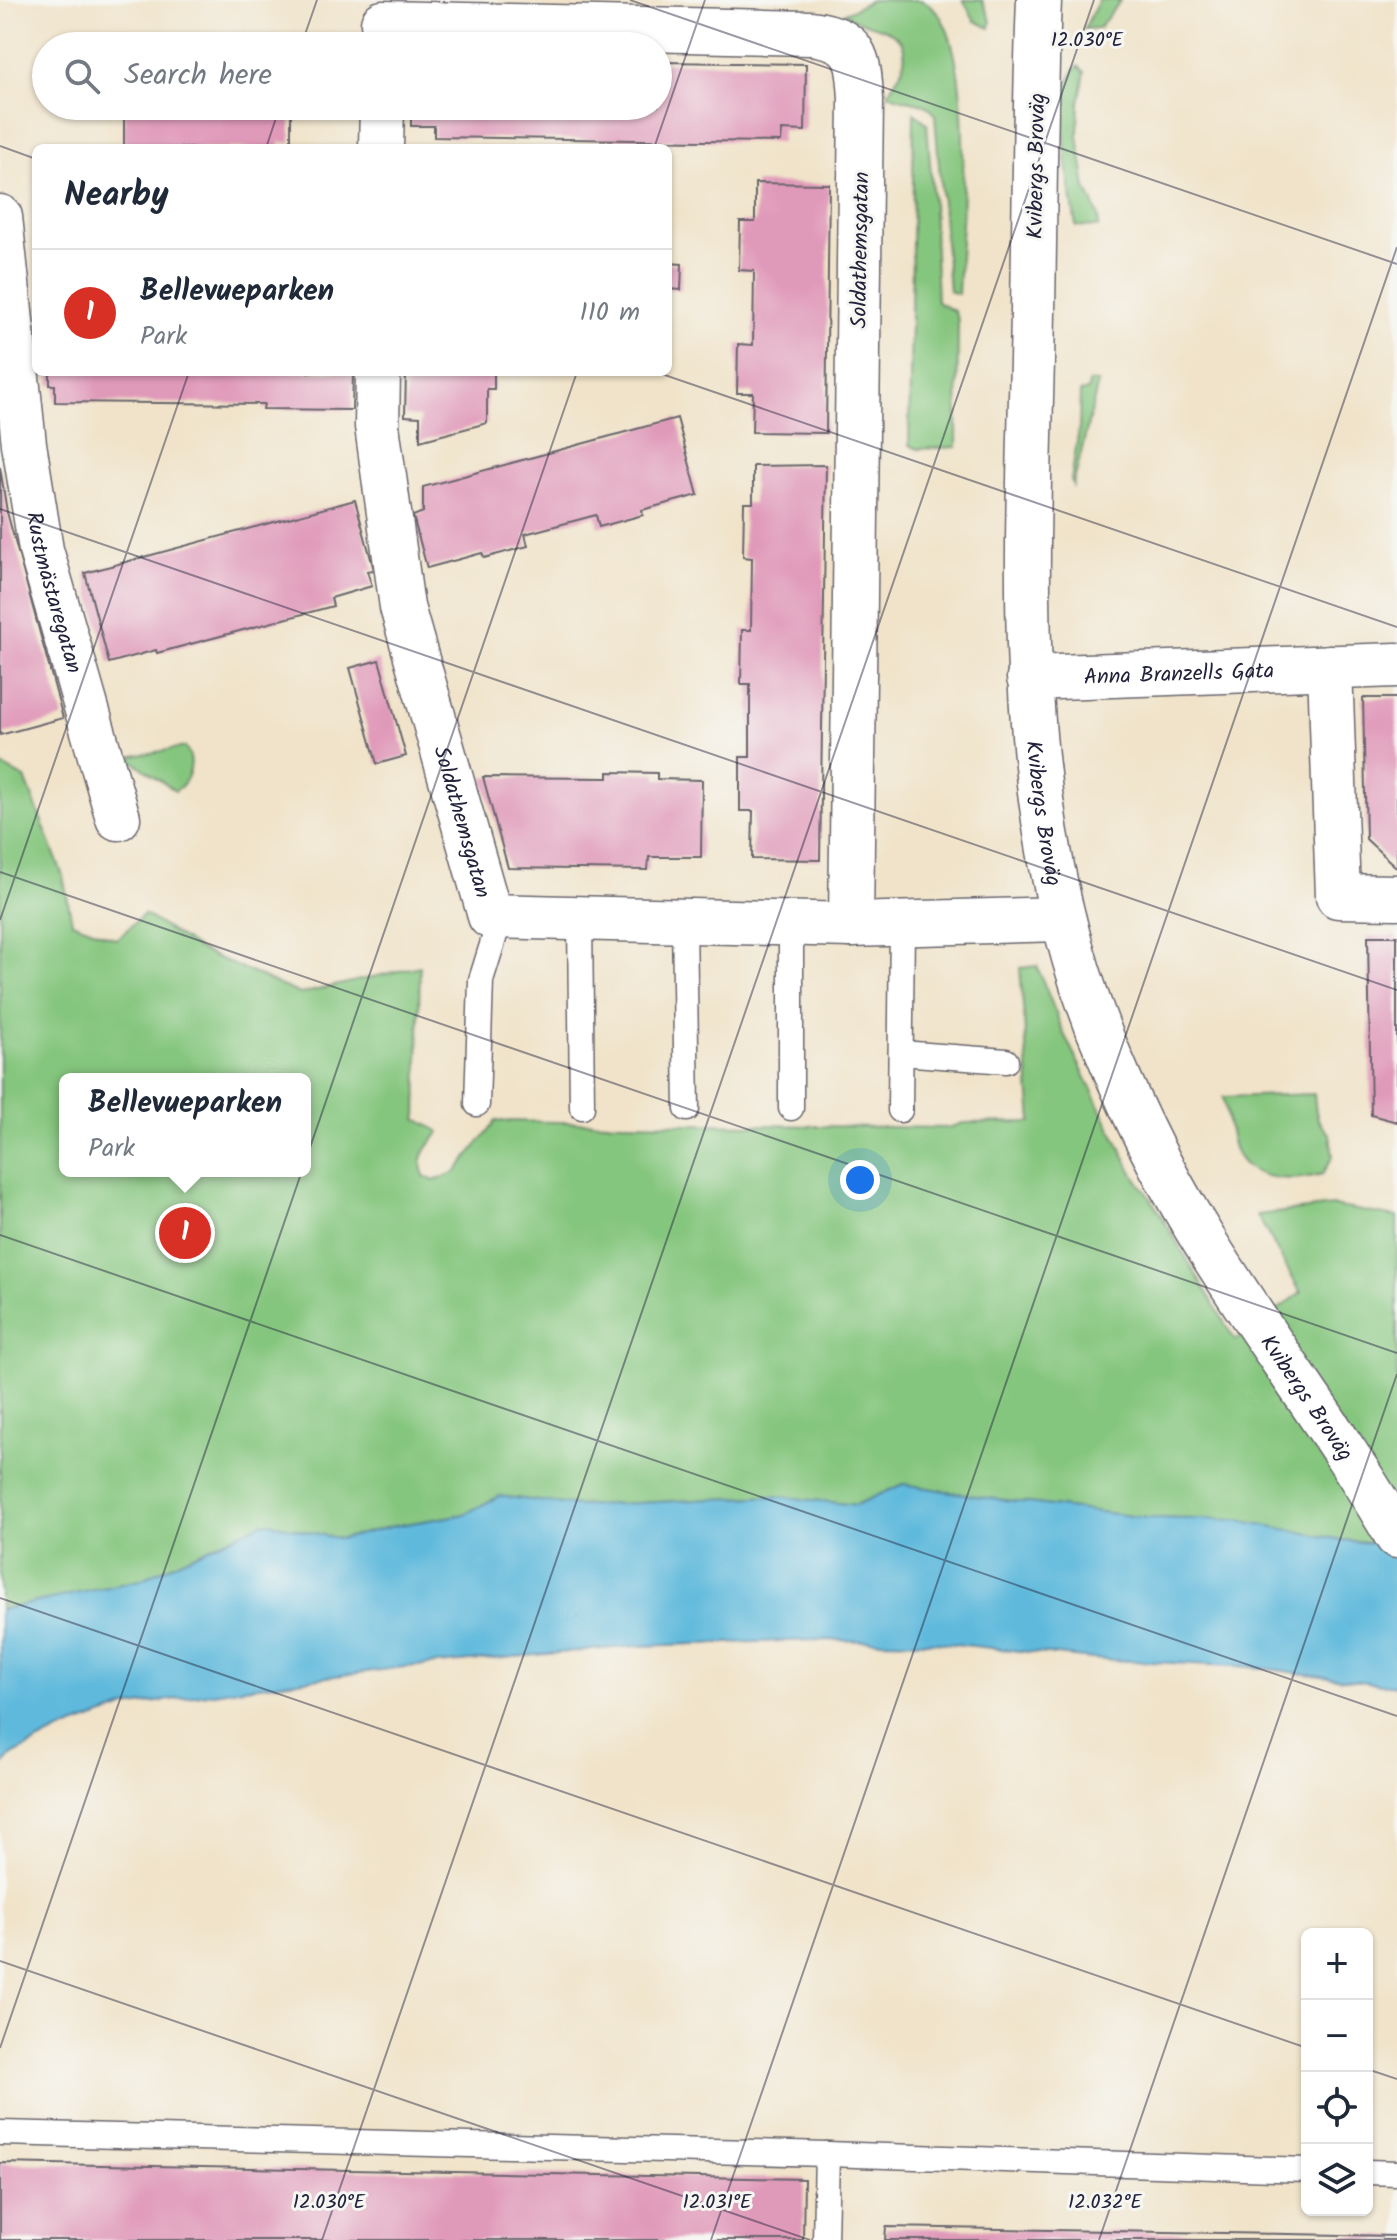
<!DOCTYPE html>
<html lang="en">
<head>
<meta charset="utf-8">
<style>
	:root { --surface:#fff; --page:#f2f2f3; --text:#1f2937; --muted:#747a83; --line:#e0e1e3; --accent:#d93025 }
	body { margin:0; font-family:Kalam,sans-serif; background:var(--page); color:var(--text) }
	.controls { position:absolute; right:24px; bottom:24px; display:grid; overflow:hidden; border-radius:12px; box-shadow:0 2px 6px #0004 }
	.controls button { width:72px; height:72px; display:grid; place-items:center; padding:0; border:0; border-bottom:2px solid var(--line); background:var(--surface); color:var(--text); font:40px sans-serif }
	.you { position:absolute; left:860px; top:1180px; width:28px; height:28px; margin:-20px; border:6px solid #fff; border-radius:50%; background:#1a73e8; box-shadow:0 0 0 12px #1a73e833 }
	.badge { display:grid; place-items:center; width:52px; height:52px; border-radius:50%; background:var(--accent); color:#fff; font-size:26px; font-weight:700 }
	.pin { position:absolute; translate:-50% -50%; border:4px solid #fff; box-shadow:0 2px 8px #0006 }
	.popup { position:absolute; left:59px; top:1073px; width:252px; height:104px; box-sizing:border-box; display:grid; place-content:center; border-radius:12px; background:var(--surface); filter:drop-shadow(0 2px 6px #0005); font-size:26px; white-space:nowrap; color:var(--muted) }
	.popup b { font-size:30px; color:var(--text) }
	.popup::after { content:''; position:absolute; left:50%; top:100%; margin-left:-16px; border:16px solid transparent; border-top-color:var(--surface) }
	.list { margin:0; padding:0; list-style:none }
	h2 { display:flex; justify-content:space-between; align-items:center; height:104px; margin:0; padding:0 32px; font-size:34px }
	h2 small { font-size:26px; font-weight:400; color:var(--muted) }
	.list li { display:grid; grid-template-columns:52px 1fr auto; gap:24px; align-items:center; box-sizing:border-box; height:128px; padding:0 32px; border-top:2px solid var(--line) }
	.list b { display:block; font-size:30px; white-space:nowrap }
	.list p { margin:0; font-size:26px; white-space:nowrap; color:var(--muted) }
	.list em { font-size:26px; font-style:normal; color:var(--muted) }
	.icon { flex:none; width:44px; height:44px; fill:none; stroke:currentColor; stroke-width:2; stroke-linecap:round; stroke-linejoin:round }
	.map { position:relative; flex:none; width:1397px; height:2240px; overflow:hidden }
	.search { position:absolute; background:var(--surface); box-shadow:0 2px 6px #0004; left:32px; top:32px; width:640px; height:88px; display:flex; align-items:center; gap:20px; box-sizing:border-box; padding:0 28px; border-radius:44px; color:var(--muted); font-size:30px }
	.panel { position:absolute; background:var(--surface); box-shadow:0 2px 6px #0004; left:32px; top:144px; width:640px; height:232px; border-radius:12px }
	.map>svg:first-child { display:block }
	.green { fill:#85c67e; stroke:#54745c; stroke-width:2; fill-rule:evenodd }
	.water { fill:#5eb9dc; stroke:#406e8c; stroke-width:2 }
	.building { fill:#e09ab9 }
	.lines { fill:none; stroke-linecap:round; stroke-linejoin:round }
	.service-casing { stroke:#6a666d; stroke-width:27 }
	.minor-casing { stroke:#6a666d; stroke-width:47 }
	.service { stroke:#fff; stroke-width:24 }
	.minor { stroke:#fff; stroke-width:44 }
	.ticks { fill:none; stroke:#22223b; stroke-width:2; stroke-opacity:0.45 }
	.labels { text-anchor:middle; stroke-width:6; stroke-linejoin:round; paint-order:stroke }
	.street-label { font-size:22px; fill:#22223b; stroke:#f6f6f2 }
	.ticks-label { font-size:20px; text-anchor:middle; fill:#22223b; stroke:#f6f6f2; stroke-width:6; stroke-linejoin:round; paint-order:stroke }
</style>
</head>
<body>
<div class="map">
<svg width="1397" height="2240" viewBox="0 0 1397 2240">
	<rect width="100%" height="100%" fill="#f6f6f2"/>
	<filter id="ink" filterUnits="userSpaceOnUse"><feTurbulence type="fractalNoise" baseFrequency=".0125" numOctaves="2"/><feDisplacementMap in="SourceGraphic" scale="16" xChannelSelector="R" yChannelSelector="G"/><feConvolveMatrix kernelMatrix="1 2 1 2 8 2 1 2 1" color-interpolation-filters="sRGB"/></filter>
	<filter id="wash" filterUnits="userSpaceOnUse"><feTurbulence type="fractalNoise" baseFrequency=".006" numOctaves="4" result="noise"/><feDisplacementMap in="SourceGraphic" scale="32" xChannelSelector="R" yChannelSelector="G"/><feGaussianBlur stdDeviation="1.8" result="paint"/><feColorMatrix in="noise" values="0 0 0 0 0 0 0 0 0 0 0 0 0 0 0 0 0 1.4 0 .05"/><feComposite in="paint" operator="in"/></filter>
	<g filter="url(#wash)">
		<rect width="100%" height="100%" fill="#f0e3c9"/>
		<g class="green">
			<path d="M 871,0 C 886,0 906,0 920,0 C 982,17 960,242 958,294 L 949,291 L 935,115 C 925,97 903,104 888,93 C 892,84 900,77 903,66 C 915,21 858,30 845,13 Z"/>
			<polygon points="963,0 982,0 991,21 990,28 975,21"/>
			<polygon points="1099,0 1121,0 1099,28 1084,29"/>
			<path d="M 1078,66 L 1085,72 L 1079,103 L 1078,136 L 1086,188 L 1098,214 L 1099,227 L 1076,226 C 1071,193 1051,89 1078,66 Z"/>
			<polygon points="914,113 927,123 933,203 937,302 954,311 958,320 957,447 918,449 909,445"/>
			<polygon points="1089,382 1098,383 1073,486 1071,480 1079,429 1080,392 1088,390"/>
			<path d="M 185,747 C 196,761 190,782 175,791 L 133,761 L 133,756 Z"/>
			<path d="M 0,765 L 25,778 L 63,876 L 72,922 L 117,939 L 144,914 L 200,950 L 300,994 L 420,966 L 417,1119 L 440,1132 C 428,1146 416,1157 424,1176 L 434,1181 L 456,1172 L 496,1121 L 948,1128 L 963,1123 L 1032,1122 L 1020,968 L 1037,966 L 1064,1034 L 1134,1175 L 1155,1205 L 1235,1340 L 1301,1293 L 1257,1215 L 1333,1206 L 1397,1217 L 1397,1536 L 1371,1542 L 1342,1540 L 1238,1520 L 1147,1518 L 988,1498 L 903,1484 L 856,1505 L 776,1496 L 578,1506 L 499,1496 L 465,1514 L 394,1526 L 341,1539 L 264,1522 L 140,1580 L 0,1610 ZM 65,1079 L 305,1079 L 305,1171 L 65,1171 Z"/>
			<path d="M 1314,1094 C 1316,1113 1315,1121 1330,1134 L 1333,1156 L 1323,1174 C 1293,1182 1246,1183 1234,1148 C 1229,1132 1227,1114 1223,1097 Z"/>
		</g>
		<polygon class="water" points="903,1484 988,1498 1147,1518 1238,1520 1342,1540 1397,1546 1397,1686 1253,1667 1092,1659 936,1642 819,1640 637,1646 404,1667 244,1688 127,1707 57,1732 12,1755 0,1769 0,1610 140,1580 264,1522 341,1539 394,1526 465,1514 499,1496 578,1506 776,1496 856,1505"/>
		<g id="blocks">
			<g class="building">
				<polygon points="658,62 806,64 805,131 782,130 781,142 434,137 434,126 411,126 411,106 658,106"/>
				<polygon points="124,106 291,106 291,143 280,142 280,148 124,148"/>
				<polygon points="755,183 829,184 826,433 752,432 753,393 737,393 738,344 753,345 754,271 739,270 740,222 755,222"/>
				<polygon points="668,263 682,264 681,290 668,289"/>
				<polygon points="50,372 353,372 352,410 263,409 264,404 55,402 55,385 50,385"/>
				<polygon points="406,372 494,372 494,389 487,389 487,423 420,441 420,417 405,416"/>
				<polygon points="677,418 698,495 642,510 643,515 599,527 596,515 525,534 528,546 484,558 482,553 427,568 413,516 423,512 423,487"/>
				<polygon points="826,465 820,860 752,859 753,811 740,811 740,757 750,757 750,684 741,684 742,630 751,630 752,558 743,557 744,503 753,503 753,466"/>
				<polygon points="0,467 7,512 63,718 0,735"/>
				<polygon points="355,500 374,570 367,571 372,586 331,598 333,606 157,653 156,650 109,663 85,573"/>
				<polygon points="379,660 406,756 377,764 350,668"/>
				<polygon points="1363,698 1397,698 1397,868 1366,839"/>
				<polygon points="608,772 657,773 657,779 702,780 701,857 649,857 648,870 508,868 483,777 608,778"/>
				<polygon points="1368,936 1397,936 1397,1122 1371,1115"/>
				<polygon points="0,2163 804,2179 803,2240 0,2240"/>
				<polygon points="886,2227 1397,2236 1397,2240 885,2240"/>
			</g>
		</g>
	</g>
	<g filter="url(#ink)">
		<use href="#blocks" fill-opacity="0" stroke="#6a666d" stroke-width="2"/>
		<g class="lines">
			<g class="service-casing">
				<g id="service">
					<polyline points="580,918 582,1107"/>
					<polyline points="684,921 687,1109"/>
					<polyline points="901,1053 1006,1061"/>
					<polyline points="477,1104 481,980 501,916"/>
					<polyline points="791,1108 791,923"/>
					<polyline points="900,1110 902,925"/>
					<polyline points="0,2133 827,2154 1307,2170"/>
					<polyline points="1367,2172 1397,2173"/>
					<polyline points="825,2240 827,2154"/>
				</g>
			</g>
			<g class="minor-casing">
				<g id="minor">
					<path id="s1" d="M 1039,0 C 1034,120 1035,240 1032,360 C 1026,598 1013,836 1111,1060 C 1134,1115 1161,1170 1192,1221 C 1256,1329 1334,1427 1397,1536"/>
					<path d="M 383,23 L 811,33 C 857,39 859,57 861,100 L 851,925"/>
					<polyline points="381,148 382,106"/>
					<path id="s2" d="M 0,217 L 24,444 L 41,550 L 118,818"/>
					<path id="s3" d="M 378,372 L 377,426 L 402,607 L 490,916 L 851,925 L 1063,919"/>
					<polyline points="1330,667 1338,896 1397,897"/>
					<path id="s4" d="M 1029,678 L 1397,665"/>
				</g>
			</g>
			<use href="#service" class="service"/>
			<use href="#minor" class="minor"/>
		</g>
	</g>
	<path class="ticks" d="M 630,0 L 1397,264M 301,46 L 317,0M 0,146 L 36,159M 266,148 L 280,106M 654,148 L 705,0M 656,372 L 1397,627M 0,509 L 1397,990M 0,872 L 1397,1353M 0,920 L 189,372M 0,1235 L 1397,1716M 0,1598 L 1307,2048M 0,1961 L 810,2240M 0,2048 L 577,372M 1367,2069 L 1397,2079M 322,2240 L 1094,0M 711,2240 L 1397,247M 1099,2240 L 1397,1374"/>
	<g class="labels">
		<g class="street-label">
			<text transform="translate(1035 166) rotate(-89)" y="8">Kvibergs Broväg</text>
			<text transform="translate(859 250) rotate(-89)" y="8">Soldathemsgatan</text>
			<text dy="8" stroke="none"><textPath href="#s2" startOffset="380">Rustmästaregatan</textPath></text>
			<text dy="8" stroke="none"><textPath href="#s4" startOffset="150">Anna Branzells Gata</textPath></text>
			<text dy="8" stroke="none"><textPath href="#s1" startOffset="814">Kvibergs Broväg</textPath></text>
			<text dy="8" stroke="none"><textPath href="#s3" startOffset="460">Soldathemsgatan</textPath></text>
			<text dy="8" stroke="none"><textPath href="#s1" startOffset="1462">Kvibergs Broväg</textPath></text>
		</g>
	</g>
	<g class="ticks-label">
		<text x="1087" y="46">12.030°E</text>
		<text x="329" y="2208">12.030°E</text>
		<text x="717" y="2208">12.031°E</text>
		<text x="1105" y="2208">12.032°E</text>
	</g>
</svg>
<div class="controls">
<button>+</button>
<button>−</button>
<button><svg class="icon" aria-label="locate" viewBox="0 0 24 24"><circle cx="12" cy="12" r="6"/><path d="M12 2v4M12 18v4M2 12h4M18 12h4"/></svg></button>
<button><svg class="icon" aria-label="layers" viewBox="0 0 24 24"><path d="M12 4l9 5-9 5-9-5zM3 14l9 5 9-5"/></svg></button>
</div>
<div class="you"></div>
<div class="pin badge" style="left:185px;top:1233px">1</div>
<div class="popup"><b>Bellevueparken</b>Park</div>
<div class="search"><svg class="icon" aria-label="search" viewBox="0 0 24 24"><circle cx="10" cy="10" r="6"/><path d="M15 15l6 6"/></svg>Search here</div>
<section class="panel">
<h2>Nearby<small></small></h2>
<ul class="list">
<li><span class="badge">1</span><div><b>Bellevueparken</b><p>Park</p></div><em>110 m</em></li>
</ul>
</section>
</div>
</body>
</html>
